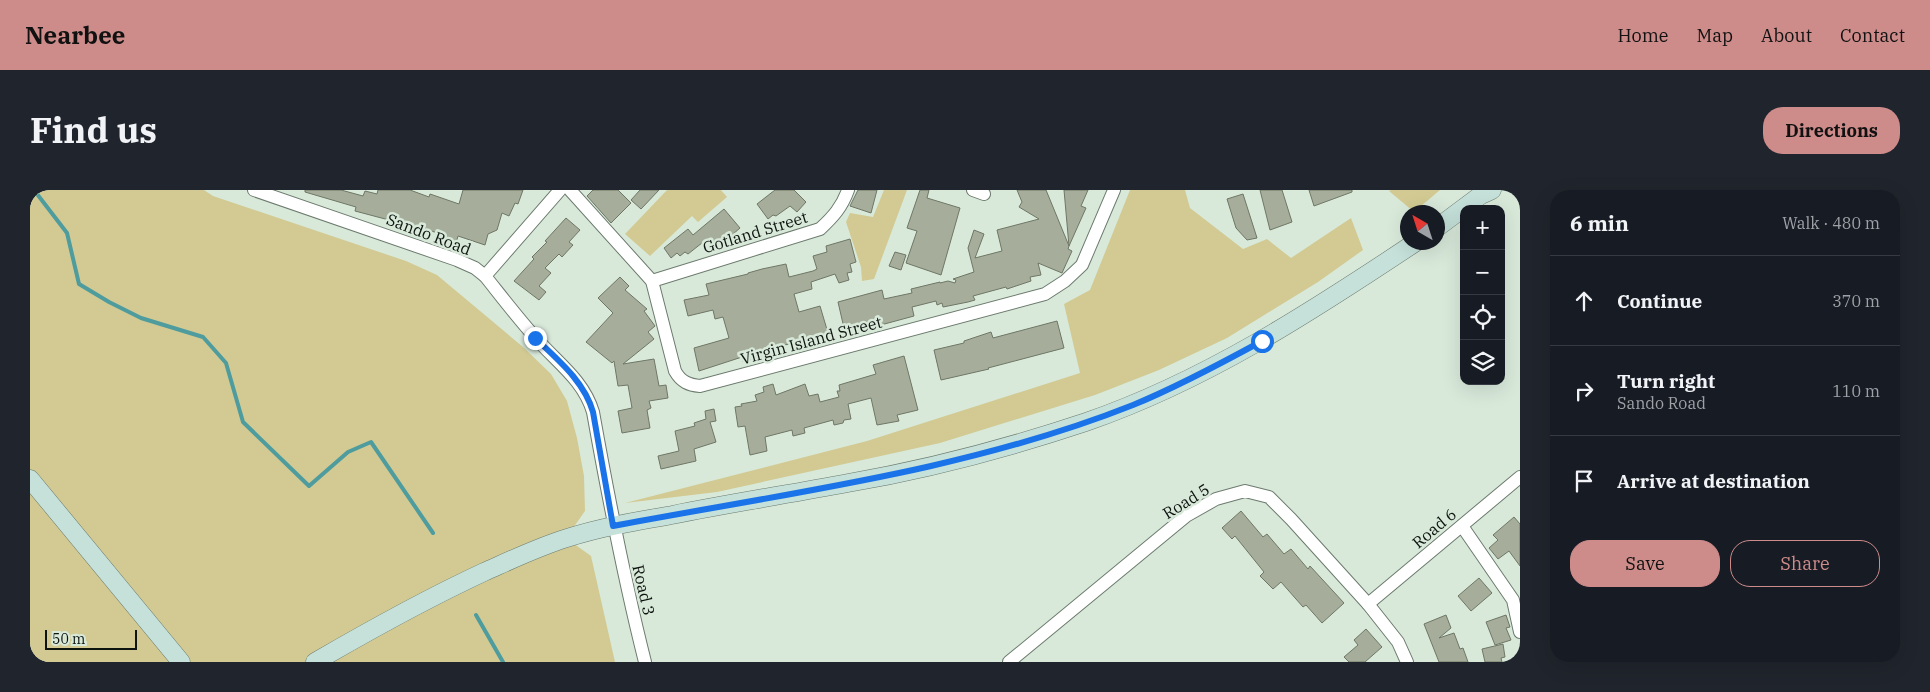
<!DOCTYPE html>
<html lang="en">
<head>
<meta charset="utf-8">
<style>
	:root { --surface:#171b24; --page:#20242c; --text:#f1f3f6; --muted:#9ea1a6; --line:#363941; --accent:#cd8b8a }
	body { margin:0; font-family:"IBM Plex Serif",serif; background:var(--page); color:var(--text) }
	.controls { position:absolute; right:15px; top:15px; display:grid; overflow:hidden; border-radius:10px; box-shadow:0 5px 20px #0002 }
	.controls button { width:45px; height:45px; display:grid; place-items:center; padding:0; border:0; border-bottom:1px solid var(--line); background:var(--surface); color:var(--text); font:25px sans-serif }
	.compass { position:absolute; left:1370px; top:15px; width:45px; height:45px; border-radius:50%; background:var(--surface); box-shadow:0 5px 20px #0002; rotate:321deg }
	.scale { position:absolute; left:15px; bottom:12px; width:92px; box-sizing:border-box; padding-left:5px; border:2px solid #0d130e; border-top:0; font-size:14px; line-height:18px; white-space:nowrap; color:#0d130e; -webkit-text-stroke:4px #d8e9da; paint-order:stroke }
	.stop { position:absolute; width:15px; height:15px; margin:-11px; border:4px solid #1a73e8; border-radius:50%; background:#fff }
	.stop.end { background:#1a73e8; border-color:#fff; box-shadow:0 1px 5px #0008 }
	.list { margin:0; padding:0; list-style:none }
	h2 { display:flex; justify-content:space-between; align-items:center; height:65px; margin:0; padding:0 20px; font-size:21px }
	h2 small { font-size:16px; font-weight:400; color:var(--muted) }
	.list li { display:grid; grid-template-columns:32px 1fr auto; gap:15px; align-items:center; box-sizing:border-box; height:90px; padding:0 20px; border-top:1px solid var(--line) }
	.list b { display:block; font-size:19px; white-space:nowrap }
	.list p { margin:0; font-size:16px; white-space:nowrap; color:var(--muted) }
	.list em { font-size:16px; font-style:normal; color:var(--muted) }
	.actions { display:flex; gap:10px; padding:15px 20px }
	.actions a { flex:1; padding:11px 0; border:1px solid var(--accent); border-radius:20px; text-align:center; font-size:18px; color:var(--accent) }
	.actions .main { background:var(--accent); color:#111 }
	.icon { flex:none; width:28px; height:28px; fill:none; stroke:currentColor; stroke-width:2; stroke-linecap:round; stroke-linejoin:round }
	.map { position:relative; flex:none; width:1490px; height:472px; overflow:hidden; border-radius:20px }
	header { display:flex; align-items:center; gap:30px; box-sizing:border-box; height:70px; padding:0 25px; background:var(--accent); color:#111 }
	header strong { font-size:24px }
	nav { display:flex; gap:28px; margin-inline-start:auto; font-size:18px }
	.intro { display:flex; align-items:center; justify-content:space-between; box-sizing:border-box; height:120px; padding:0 30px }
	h1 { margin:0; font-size:35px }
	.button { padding:12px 22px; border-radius:20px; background:var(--accent); color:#111; font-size:18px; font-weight:700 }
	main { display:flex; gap:30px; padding:0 30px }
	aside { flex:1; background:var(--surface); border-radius:20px; box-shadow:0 5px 20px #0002 }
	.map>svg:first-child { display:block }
	.green { fill:#d2ca92 }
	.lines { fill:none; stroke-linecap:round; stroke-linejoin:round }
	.stream { stroke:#4f9c9e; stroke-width:4 }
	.building { fill:#a6ae9b; stroke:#6f7665 }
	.minor-casing { stroke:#6c7b6e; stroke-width:14 }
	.secondary-casing { stroke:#6c7b6e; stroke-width:19 }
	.minor { stroke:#fff; stroke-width:12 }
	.secondary { stroke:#c5e1da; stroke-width:18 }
	.route { stroke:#1a73e8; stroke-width:6 }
	.labels { text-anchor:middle; stroke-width:5; stroke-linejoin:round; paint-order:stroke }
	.street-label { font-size:16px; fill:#0d130e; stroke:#d8e9da }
</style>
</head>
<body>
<header>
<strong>Nearbee</strong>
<nav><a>Home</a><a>Map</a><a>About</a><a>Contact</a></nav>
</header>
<div class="intro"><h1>Find us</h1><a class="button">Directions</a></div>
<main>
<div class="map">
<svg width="1490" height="472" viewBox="0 0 1490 472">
	<rect width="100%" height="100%" fill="#d8e9da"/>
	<g class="green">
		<polygon points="0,0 174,0 183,6 376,71 407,85 493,157 521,184 537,211 547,248 554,286 555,321 536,348 561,366 585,472 0,472"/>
		<polygon points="637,0 691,0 697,7 668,32 662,26 620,66 595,44"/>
		<polygon points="854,0 877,0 844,89 832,91 831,77 816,32 820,23 843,27"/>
		<polygon points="1100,0 1155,0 1160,18 1213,59 1237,49 1261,68 1321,28 1333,60 1288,92 1197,148 1129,180 1065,205 910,253 687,302 595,313 837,251 1050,183 1034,114 1060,100"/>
		<polygon points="1361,0 1410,0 1384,22 1359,1"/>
	</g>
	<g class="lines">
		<g class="stream">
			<polyline points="4,0 37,43 49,94 79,112 111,128 173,147 196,173 213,232 279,296 318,262 341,252 403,343"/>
			<polyline points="446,425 473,472"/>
		</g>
	</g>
	<g class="building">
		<polygon points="275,0 311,0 333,6 335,1 347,4 348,0 380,0 399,7 400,4 429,14 433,0 493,0 488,14 485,13 479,26 472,23 467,40 458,44 455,55 428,46 426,53 412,49 414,45 360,28 359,30 325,21 326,17 275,2"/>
		<polygon points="563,0 588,0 601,13 581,33 557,6"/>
		<polygon points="610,0 629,0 611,19 601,10"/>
		<polygon points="745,0 764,0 776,12 767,22 760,16 746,26 743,25 738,29 727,14"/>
		<polygon points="828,0 847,0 841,23 820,16"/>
		<polygon points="890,0 899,0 897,8 930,18 911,85 876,73 887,41 877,38"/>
		<polygon points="987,0 1016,0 1039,56 1038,59 1042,61 1032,83 1008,73 1011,85 1000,87 1001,91 977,99 976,97 943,106 945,110 938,112 913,117 912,113 907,115 906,111 882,117 884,126 847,136 846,130 843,130 814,138 808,112 852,100 854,109 882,103 881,99 910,92 910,93 918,91 925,93 926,90 923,89 944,82 938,58 944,40 954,44 945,68 972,61 967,40 1009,29 989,17 992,12"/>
		<polygon points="1034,0 1058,0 1051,16 1056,18 1039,56"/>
		<polygon points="1230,0 1252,0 1262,32 1240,40"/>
		<polygon points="1279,0 1322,0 1322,2 1284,16"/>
		<polygon points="1213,4 1227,48 1217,50 1206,38 1197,9"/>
		<polygon points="694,19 710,38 694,52 691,51 684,57 677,49 658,64 655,62 650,66 647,63 641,68 634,58 658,39 663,45"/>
		<polygon points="536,28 550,40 539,52 543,55 532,67 529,64 515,78 521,83 509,96 516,102 509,110 484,91 504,69 502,67 517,52 515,51"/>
		<polygon points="820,49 826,72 820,74 822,82 817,83 819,90 809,93 805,84 781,92 782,99 764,104 769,122 790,116 798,143 730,162 732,167 713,172 712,167 669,181 664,158 699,148 693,127 685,129 683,120 658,126 654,110 679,105 676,94 718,84 718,83 732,79 756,74 759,87 783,81 787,79 783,66 797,62 796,56"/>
		<polygon points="865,62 876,65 871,80 859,76"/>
		<polygon points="590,87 599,96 595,100 617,119 614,121 625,136 618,142 624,149 593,174 624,169 629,196 636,195 638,208 619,211 621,218 617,220 620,238 592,243 588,221 602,218 598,195 588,196 584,171 582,173 556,152 583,123 568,108"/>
		<polygon points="1027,131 1034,158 958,178 959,179 911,190 904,160 934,153 934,151 961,142 963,148"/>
		<polygon points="874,166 888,220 867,225 869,231 847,235 841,208 818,214 821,229 814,230 813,233 804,235 803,230 774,238 775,243 763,246 762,240 735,247 737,261 720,265 715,236 708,237 705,217 712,216 711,214 727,211 725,205 734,202 733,197 743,194 746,205 775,194 779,206 788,204 790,212 809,207 807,201 810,201 809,195 846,184 843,175"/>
		<polygon points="684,219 686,231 680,232 686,252 664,259 666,271 631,279 628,266 649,261 645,241 665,236 664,233 676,229 675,221"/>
		<polygon points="1211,321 1233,347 1237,344 1254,364 1261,359 1278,379 1280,376 1314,413 1292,433 1276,415 1273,417 1251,392 1243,399 1230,386 1234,382 1205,346 1202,349 1192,338"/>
		<polygon points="1484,327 1490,334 1490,376 1479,361 1468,369 1459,358 1468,350 1463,345"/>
		<polygon points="1449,388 1462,403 1441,421 1428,406"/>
		<polygon points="1416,425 1421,438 1409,448 1424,443 1430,459 1433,458 1438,472 1409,472 1394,434"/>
		<polygon points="1476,425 1480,437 1476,438 1481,450 1465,455 1456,432"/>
		<polygon points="1336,439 1352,457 1335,472 1319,472 1314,467 1328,455 1324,450"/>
		<polygon points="1473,454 1475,467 1471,468 1472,472 1455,472 1452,459"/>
	</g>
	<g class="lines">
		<g class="minor-casing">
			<g id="minor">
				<path d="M 224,0 L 427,70 L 445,78 L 455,86 C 471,106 487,127 504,146 C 526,172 553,189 563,222 C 578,306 594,389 615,472"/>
				<path d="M 540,0 L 622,91 L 645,181 C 651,192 659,195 670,196 L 1015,104 L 1035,91 L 1052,75 L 1084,0"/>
				<polyline points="943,0 954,4"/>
				<polyline points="455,86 530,0"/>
				<path d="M 622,91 L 790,39 C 803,27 812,17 818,0"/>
				<polyline points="1432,336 1483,410 1490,442"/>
				<polyline points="1338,414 1490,287"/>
				<polyline points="979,472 1156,326 1186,309 1215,301 1239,307 1261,329 1338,414 1368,452 1377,472"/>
			</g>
		</g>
		<g class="secondary-casing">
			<g id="secondary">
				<polyline points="1408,37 1451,5 1462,0"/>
				<polyline points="0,289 151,472"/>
				<path d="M 285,472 C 340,440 396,409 454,382 C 481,370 508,357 537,348 C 571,337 607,331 642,325 C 701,313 760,304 818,293 C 899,279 978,258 1056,232 C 1175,191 1281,122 1386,52"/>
			</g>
		</g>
		<use href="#minor" class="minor"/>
		<use href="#secondary" class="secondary"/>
	</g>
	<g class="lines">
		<path class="route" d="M 505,148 C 528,170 554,191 563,222 L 583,336 C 757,303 937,281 1103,215 C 1147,197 1190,174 1232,151"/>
	</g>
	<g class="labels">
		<g class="street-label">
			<text transform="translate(725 42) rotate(-17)" y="6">Gotland Street</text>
			<text transform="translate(399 44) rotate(21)" y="6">Sando Road</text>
			<text transform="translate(781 150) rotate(-15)" y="6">Virgin Island Street</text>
			<text transform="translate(1156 311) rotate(-32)" y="6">Road 5</text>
			<text transform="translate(1404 338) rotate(-40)" y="6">Road 6</text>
			<text transform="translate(614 400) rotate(77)" y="6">Road 3</text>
		</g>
	</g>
</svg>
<div class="controls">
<button>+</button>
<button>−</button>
<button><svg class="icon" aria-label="locate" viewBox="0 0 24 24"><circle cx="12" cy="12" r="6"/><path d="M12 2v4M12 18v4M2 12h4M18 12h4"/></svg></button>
<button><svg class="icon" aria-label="layers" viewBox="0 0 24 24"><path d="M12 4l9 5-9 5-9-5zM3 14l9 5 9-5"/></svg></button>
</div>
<svg class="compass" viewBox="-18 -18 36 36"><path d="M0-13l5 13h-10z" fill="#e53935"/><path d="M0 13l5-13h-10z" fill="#9ea1a6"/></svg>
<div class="scale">50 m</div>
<div class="stop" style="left:1232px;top:151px"></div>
<div class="stop end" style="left:505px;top:148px"></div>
</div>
<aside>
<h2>6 min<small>Walk · 480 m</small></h2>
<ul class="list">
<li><svg class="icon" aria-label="ahead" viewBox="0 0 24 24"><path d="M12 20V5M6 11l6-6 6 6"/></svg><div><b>Continue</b></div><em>370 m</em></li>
<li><svg class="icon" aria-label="right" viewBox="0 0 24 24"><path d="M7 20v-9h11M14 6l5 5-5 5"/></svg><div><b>Turn right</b><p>Sando Road</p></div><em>110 m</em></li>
<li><svg class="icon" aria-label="arrive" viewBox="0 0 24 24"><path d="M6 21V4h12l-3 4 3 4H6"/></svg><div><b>Arrive at destination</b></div></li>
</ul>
<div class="actions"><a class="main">Save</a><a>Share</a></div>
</aside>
</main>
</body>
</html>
